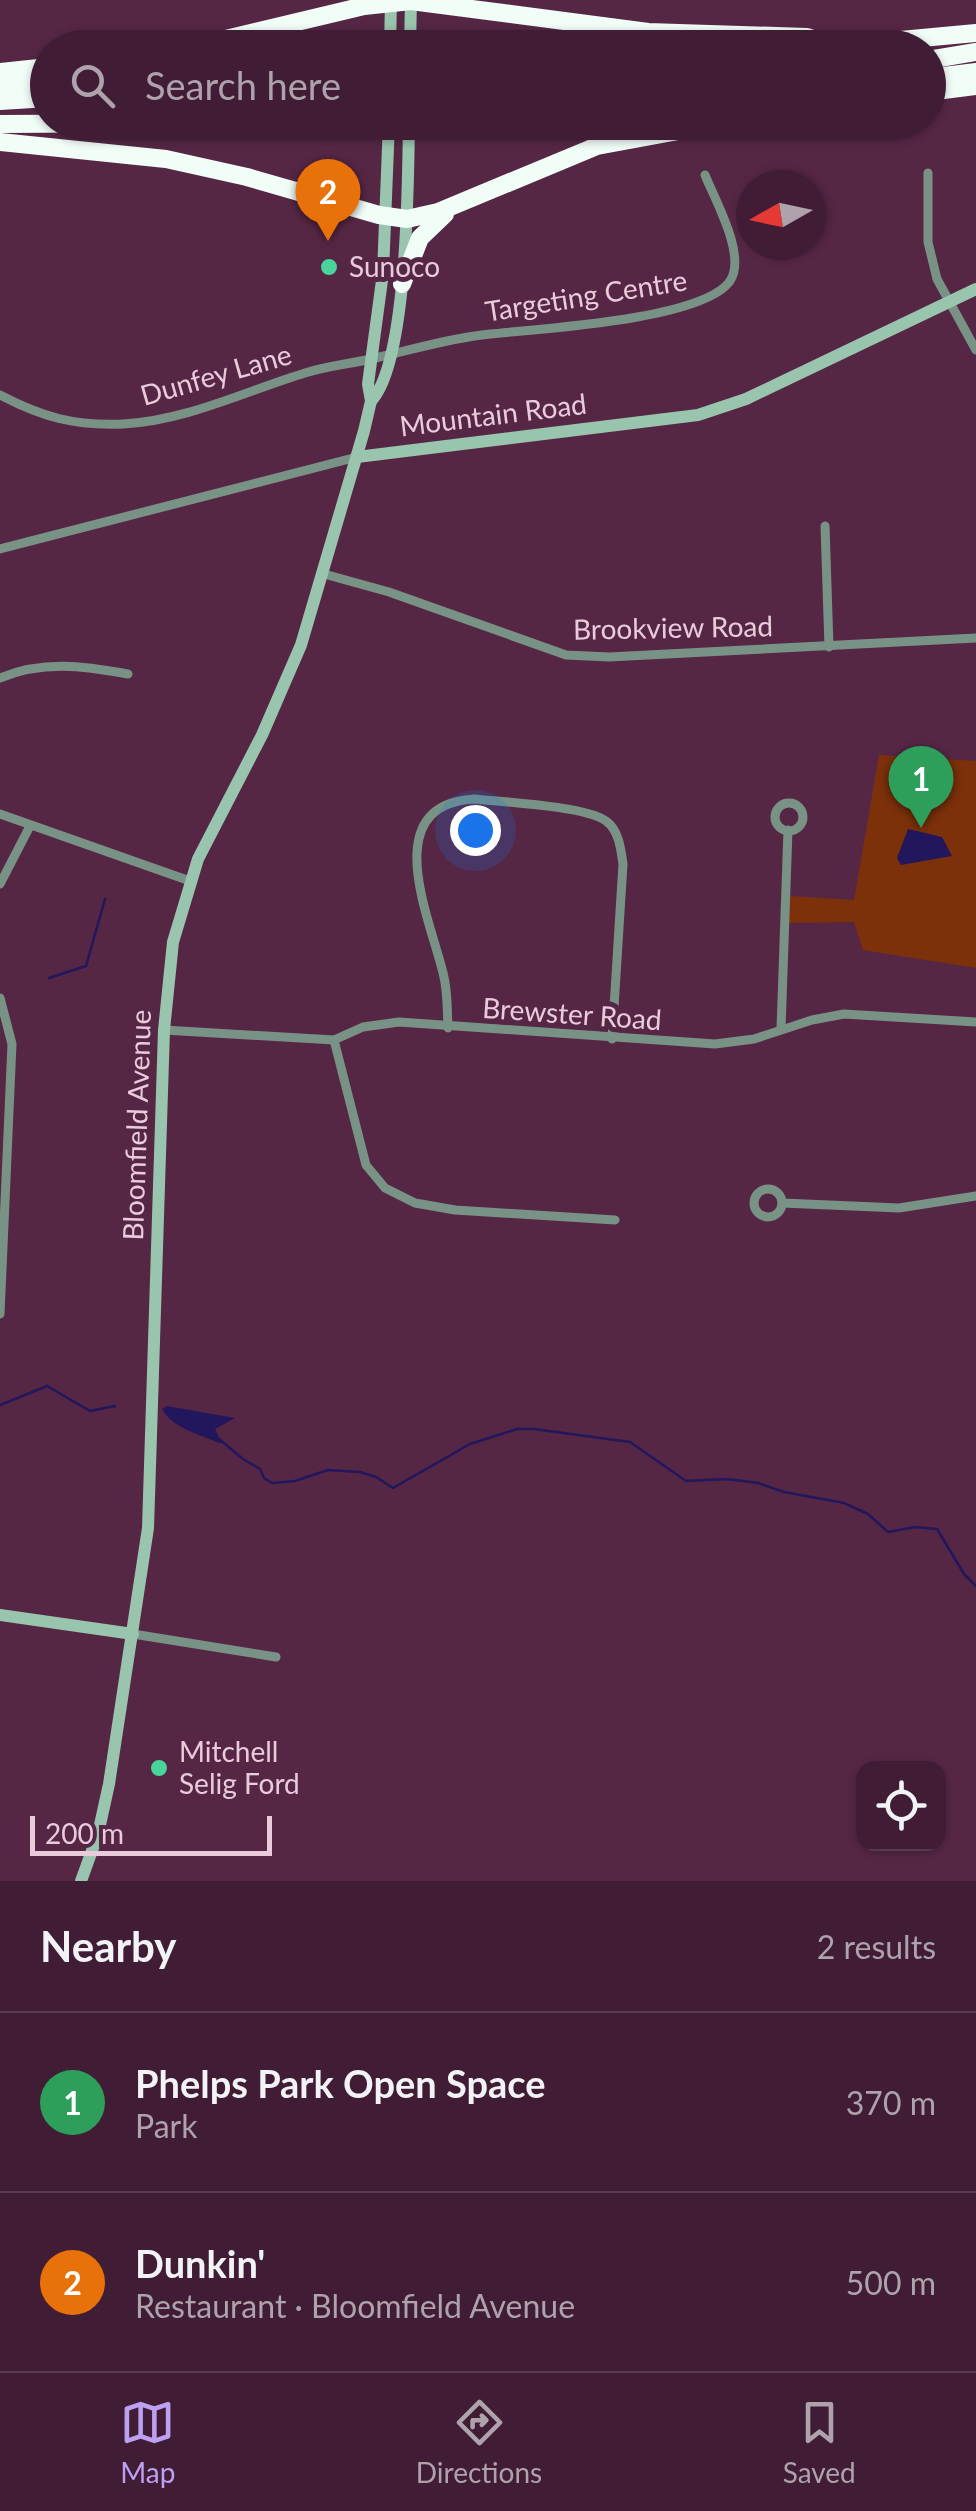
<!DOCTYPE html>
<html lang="en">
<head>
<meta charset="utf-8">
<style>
	:root { --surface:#401d34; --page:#4b2a40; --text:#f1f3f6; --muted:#aea2ac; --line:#593b4f; --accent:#bca0f2 }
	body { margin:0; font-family:Lato,sans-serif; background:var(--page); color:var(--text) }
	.controls { position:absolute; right:30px; bottom:30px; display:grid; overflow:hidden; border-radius:20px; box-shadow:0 2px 8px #0004 }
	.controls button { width:90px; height:90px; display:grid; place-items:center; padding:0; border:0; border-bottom:2px solid var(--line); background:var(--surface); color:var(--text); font:50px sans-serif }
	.compass { position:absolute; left:736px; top:170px; width:90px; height:90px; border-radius:50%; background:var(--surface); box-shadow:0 2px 8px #0004; rotate:261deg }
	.scale { position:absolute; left:30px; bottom:25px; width:242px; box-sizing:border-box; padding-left:10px; border:5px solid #e9cbdc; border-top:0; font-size:28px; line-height:35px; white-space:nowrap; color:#e9cbdc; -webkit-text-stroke:8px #562745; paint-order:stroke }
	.you { position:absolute; left:475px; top:830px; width:35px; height:35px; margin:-25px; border:8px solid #fff; border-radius:50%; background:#1a73e8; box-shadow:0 0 0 15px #1a73e833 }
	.badge { display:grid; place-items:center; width:65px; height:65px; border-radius:50%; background:var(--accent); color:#fff; font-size:32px; font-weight:700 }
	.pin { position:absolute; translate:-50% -82px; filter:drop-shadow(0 2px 5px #0008) }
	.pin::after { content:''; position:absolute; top:52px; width:35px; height:30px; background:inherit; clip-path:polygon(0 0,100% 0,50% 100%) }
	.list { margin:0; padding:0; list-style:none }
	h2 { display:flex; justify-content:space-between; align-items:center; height:130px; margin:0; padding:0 40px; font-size:42px }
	h2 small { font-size:32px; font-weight:400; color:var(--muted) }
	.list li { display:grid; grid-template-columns:65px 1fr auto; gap:30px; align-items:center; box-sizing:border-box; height:180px; padding:0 40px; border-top:2px solid var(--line) }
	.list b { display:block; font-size:38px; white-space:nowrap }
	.list p { margin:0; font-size:32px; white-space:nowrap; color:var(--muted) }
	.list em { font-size:32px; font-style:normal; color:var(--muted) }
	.icon { flex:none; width:55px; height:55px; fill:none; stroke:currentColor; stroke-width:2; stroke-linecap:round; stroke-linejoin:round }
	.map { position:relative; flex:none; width:976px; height:1881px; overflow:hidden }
	.search { position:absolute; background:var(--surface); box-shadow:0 2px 8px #0004; left:30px; right:30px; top:30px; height:110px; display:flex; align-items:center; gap:25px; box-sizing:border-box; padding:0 35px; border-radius:55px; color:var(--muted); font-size:38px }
	.sheet { height:490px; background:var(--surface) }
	nav { display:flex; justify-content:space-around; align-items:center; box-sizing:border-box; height:140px; border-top:2px solid var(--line); background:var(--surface); font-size:28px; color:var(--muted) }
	nav a { display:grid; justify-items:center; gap:5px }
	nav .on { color:var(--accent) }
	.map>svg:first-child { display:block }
	.green { fill:#7d310a }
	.water { fill:#22165d }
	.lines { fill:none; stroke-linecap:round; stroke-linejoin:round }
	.stream { stroke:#22165d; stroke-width:2.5 }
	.street { stroke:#789285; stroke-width:9 }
	.secondary { stroke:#99c4ae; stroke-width:12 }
	.highway { stroke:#f1fef7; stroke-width:18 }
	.poi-dot { fill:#49d49c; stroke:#562745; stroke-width:4 }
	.labels { text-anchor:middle; stroke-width:10; stroke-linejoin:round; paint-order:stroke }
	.poi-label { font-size:28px; fill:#e9cbdc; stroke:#562745; text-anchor:start }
	.street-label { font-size:28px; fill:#e9cbdc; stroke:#562745 }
</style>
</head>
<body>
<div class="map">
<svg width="976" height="1881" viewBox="0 0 976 1881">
	<rect width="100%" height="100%" fill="#562745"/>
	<polygon class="green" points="879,755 976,761 976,968 863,950 854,922 788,923 789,896 854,900"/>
	<g class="water">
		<polygon points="908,829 942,837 952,856 901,865 897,858"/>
		<path d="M 167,1406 L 235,1418 L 215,1429 L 222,1443 L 219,1443 C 199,1434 172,1428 162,1409 Z"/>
	</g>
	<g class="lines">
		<g class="stream">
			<polyline points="49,978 86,966 105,899"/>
			<polyline points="0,1405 47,1386 90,1411 115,1406"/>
			<polyline points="219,1439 243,1459 260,1469 264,1478 272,1483 295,1481 328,1470 360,1472 376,1477 393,1488 470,1444 517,1429 534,1429 630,1442 686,1481 727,1479 758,1483 784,1492 844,1503 868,1514 888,1532 915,1527 937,1529 964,1574 976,1586"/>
		</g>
		<g class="street">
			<polyline points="928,173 928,242 937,279 976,350"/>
			<path d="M 0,395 C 42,417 74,426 123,424 C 185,421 246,391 305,373 C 327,366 349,364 371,359 C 411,350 450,338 490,334 C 538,329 703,320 730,281 C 747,256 715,200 705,175"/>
			<polyline points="825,526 829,647"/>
			<polyline points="0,549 357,457"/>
			<polyline points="324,574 389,592 566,655 609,657 976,638"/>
			<path d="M 0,678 C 43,660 84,666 128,674"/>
			<circle cx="789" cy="817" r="14"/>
			<polyline points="0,814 190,881"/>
			<polyline points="0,884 30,826"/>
			<polyline points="0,998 12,1044 0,1314"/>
			<path d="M 448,1028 C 447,1010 448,991 443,973 C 430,918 377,805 474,799 C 503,802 586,806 606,821 C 619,830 621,850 623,864 L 612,1039"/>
			<polyline points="781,1029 788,830"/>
			<polyline points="164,1030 334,1040 363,1027 399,1022 715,1044 754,1039 812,1020 844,1014 976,1022"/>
			<polyline points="334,1040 366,1165 385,1188 415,1203 455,1210 615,1220"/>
			<circle cx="768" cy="1203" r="14"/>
			<polyline points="782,1203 899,1208 976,1196"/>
			<polyline points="133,1634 276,1657"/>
		</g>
		<g class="secondary">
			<polyline points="390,48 391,0"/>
			<polyline points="410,48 411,0"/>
			<path d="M 371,401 C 408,363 408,179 409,122"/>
			<polyline points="357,457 698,415 746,399 976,289"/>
			<polyline points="0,1615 133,1634"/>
			<polyline points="81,1881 98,1834 109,1784 148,1528 164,1030 173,942 198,859 262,735 301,645 364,431 371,401 368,384 383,273 389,122"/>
		</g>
		<g class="highway">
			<polyline points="825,47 976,33"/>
			<polyline points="188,48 364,6 411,1 648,32 807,37 837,47"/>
			<polyline points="928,60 976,52"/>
			<polyline points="0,72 48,67"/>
			<polyline points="928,78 976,72"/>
			<polyline points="0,86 48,83"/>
			<polyline points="928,92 976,86"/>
			<polyline points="0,101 48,98"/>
			<polyline points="0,124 339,122"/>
			<polyline points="0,142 166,159 247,177 379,215 407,219 438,212 597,146 727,122"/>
			<polyline points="402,284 420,238 445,214"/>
		</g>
	</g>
	<g class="poi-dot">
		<circle cx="329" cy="267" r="10"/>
		<circle cx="159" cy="1768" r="10"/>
	</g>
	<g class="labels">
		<g class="poi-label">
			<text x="349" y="277">Sunoco</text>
			<text x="179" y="1762">Mitchell<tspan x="179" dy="32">Selig Ford</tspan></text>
		</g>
		<g class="street-label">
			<text transform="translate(586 296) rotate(-9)" y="10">Targeting Centre</text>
			<text transform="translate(216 375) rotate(-16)" y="10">Dunfey Lane</text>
			<text transform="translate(493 415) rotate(-7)" y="10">Mountain Road</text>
			<text transform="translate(673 628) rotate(-1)" y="10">Brookview Road</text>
			<text transform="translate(572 1014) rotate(4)" y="10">Brewster Road</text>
			<text transform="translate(137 1125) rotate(-88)" y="10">Bloomfield Avenue</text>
		</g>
	</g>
</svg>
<div class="controls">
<button><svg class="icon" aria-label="locate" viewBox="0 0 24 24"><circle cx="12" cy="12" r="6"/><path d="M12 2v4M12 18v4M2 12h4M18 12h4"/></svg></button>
</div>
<svg class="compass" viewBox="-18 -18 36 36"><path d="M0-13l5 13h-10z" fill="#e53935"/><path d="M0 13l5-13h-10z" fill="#aea2ac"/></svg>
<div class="scale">200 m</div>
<div class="you"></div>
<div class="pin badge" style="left:921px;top:828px;background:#2e9e5b">1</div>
<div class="pin badge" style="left:328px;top:241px;background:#e8710a">2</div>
<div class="search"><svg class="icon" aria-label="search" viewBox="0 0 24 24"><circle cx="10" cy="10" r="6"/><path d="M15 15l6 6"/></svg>Search here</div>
</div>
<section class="sheet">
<h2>Nearby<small>2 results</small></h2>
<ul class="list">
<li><span class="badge" style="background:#2e9e5b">1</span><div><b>Phelps Park Open Space</b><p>Park</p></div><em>370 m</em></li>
<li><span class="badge" style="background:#e8710a">2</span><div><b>Dunkin'</b><p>Restaurant · Bloomfield Avenue</p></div><em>500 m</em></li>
</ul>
</section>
<nav>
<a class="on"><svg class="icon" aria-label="map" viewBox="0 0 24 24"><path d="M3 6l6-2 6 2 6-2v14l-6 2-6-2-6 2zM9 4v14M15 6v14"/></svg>Map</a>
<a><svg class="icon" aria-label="directions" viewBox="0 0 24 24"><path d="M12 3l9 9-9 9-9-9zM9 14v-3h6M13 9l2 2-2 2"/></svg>Directions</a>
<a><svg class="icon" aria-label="saved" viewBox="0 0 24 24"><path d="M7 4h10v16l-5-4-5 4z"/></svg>Saved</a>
</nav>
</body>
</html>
